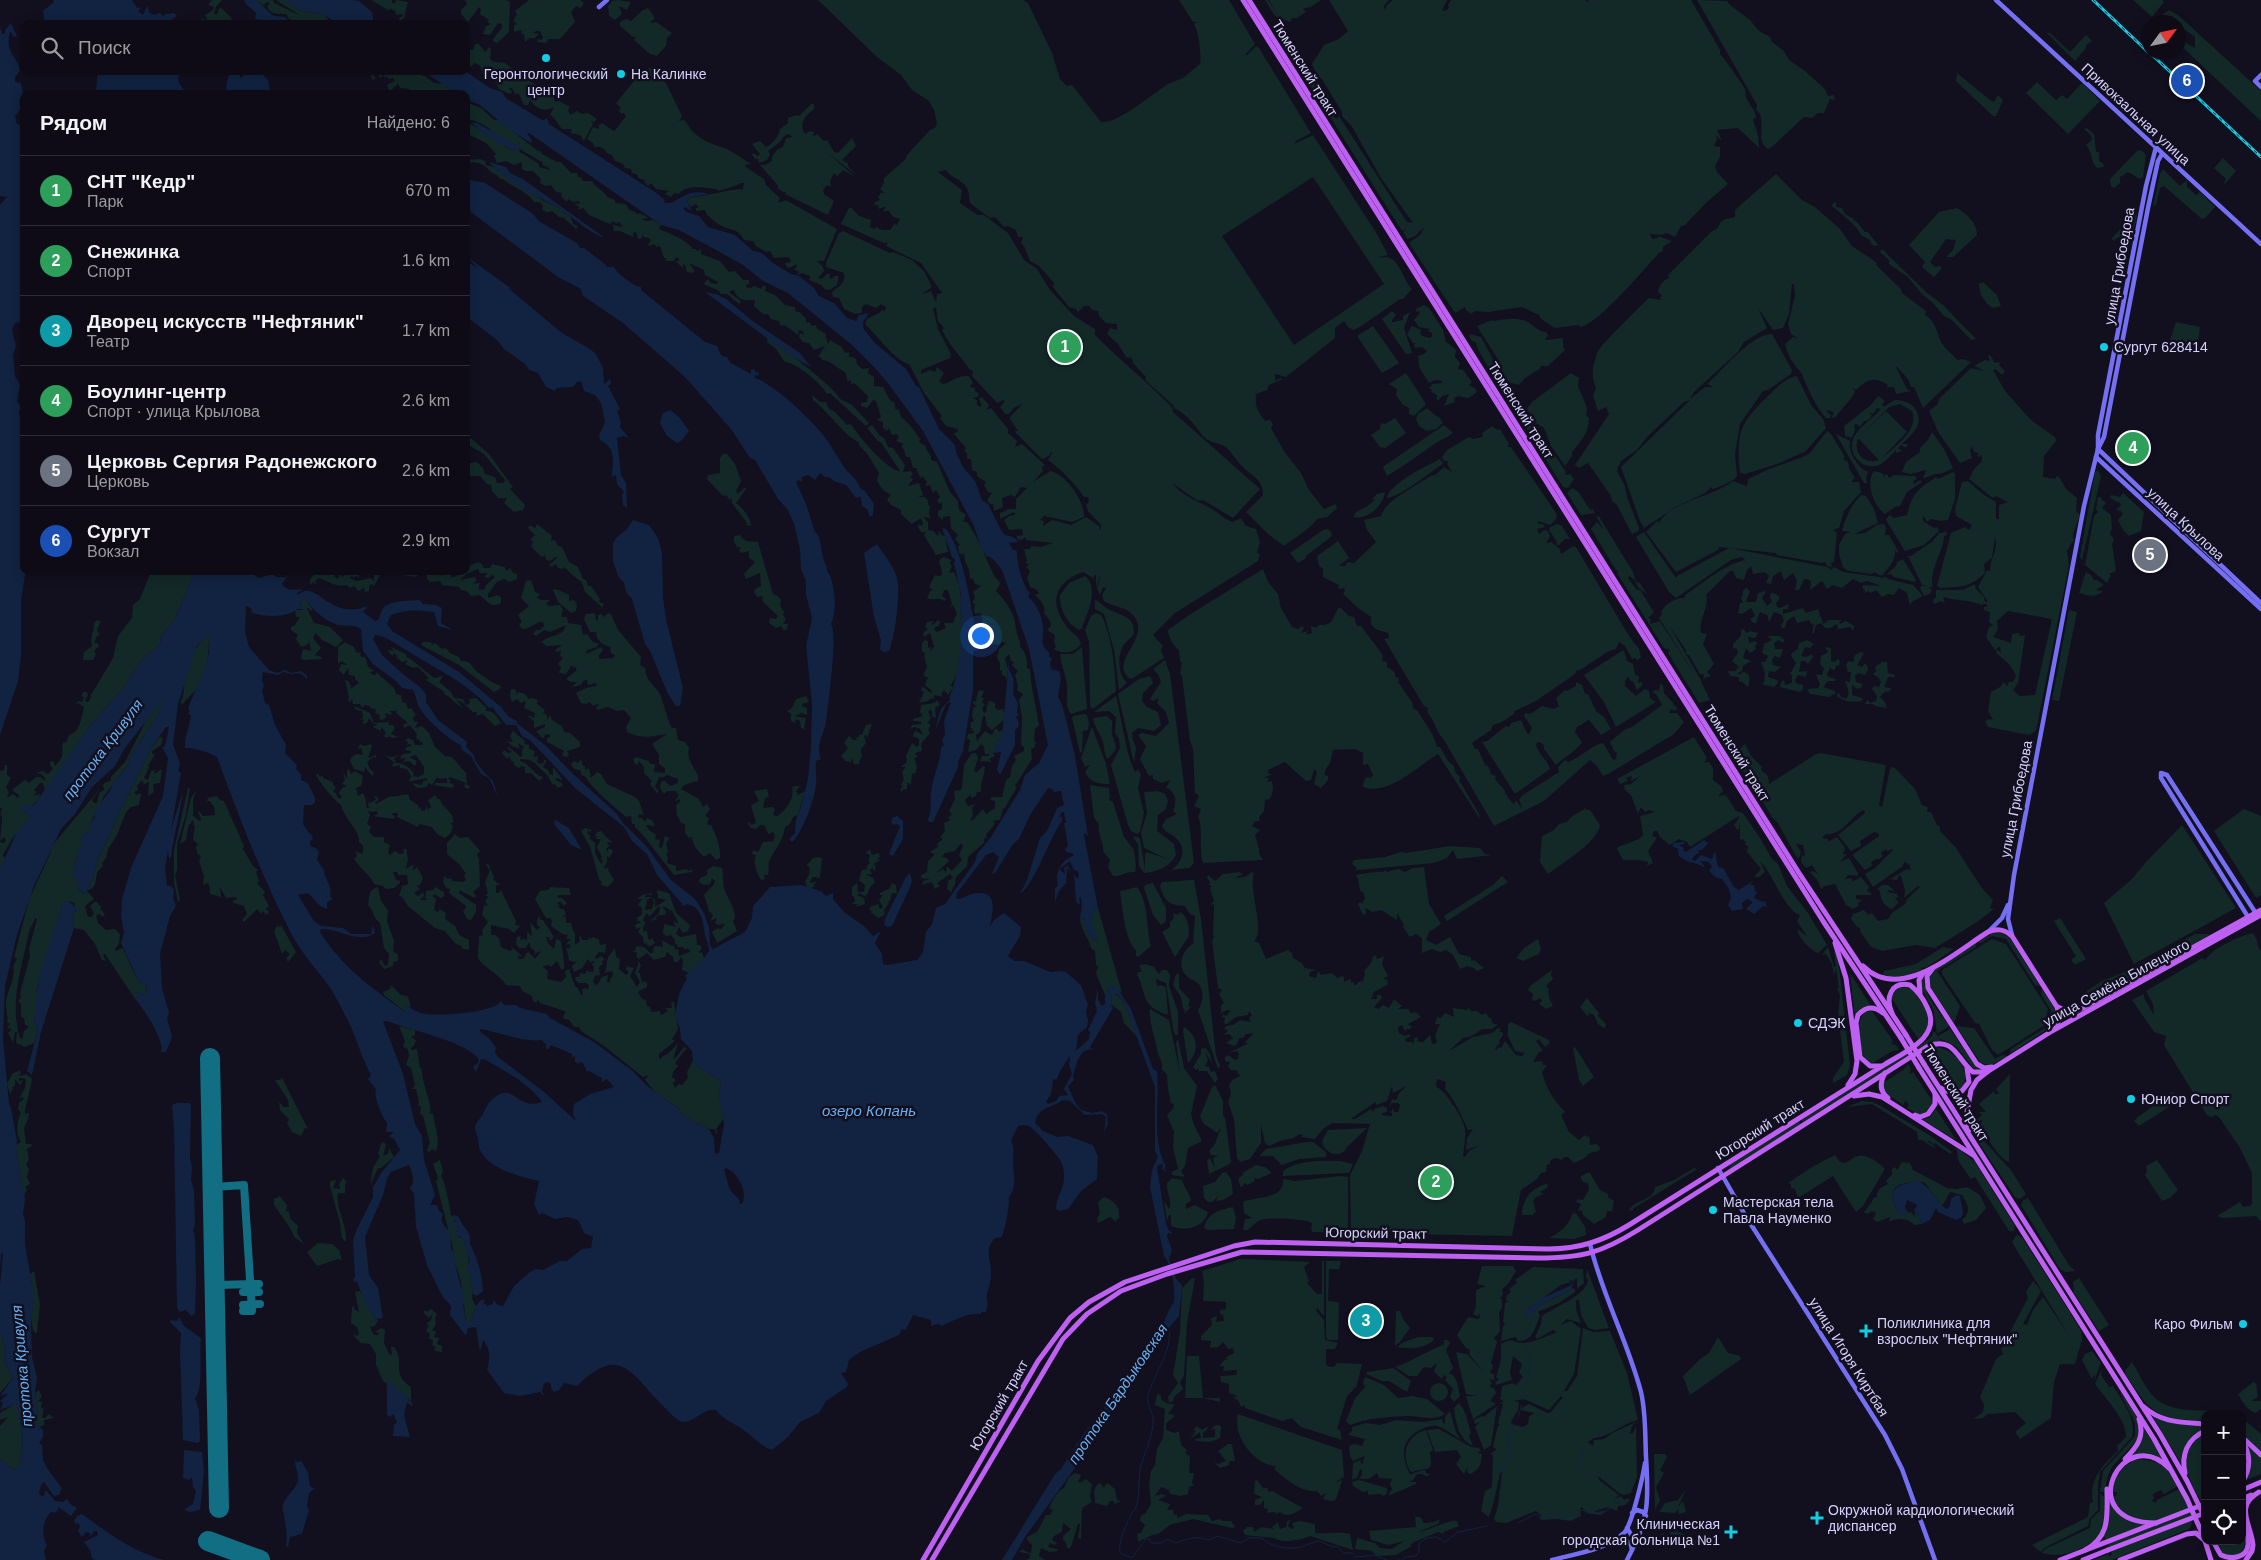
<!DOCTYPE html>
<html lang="ru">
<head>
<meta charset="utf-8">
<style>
	:root { --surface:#0e0b17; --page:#171420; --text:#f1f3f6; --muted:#9b9ba1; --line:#2e2b36; --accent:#0b8043 }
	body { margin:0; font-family:Arial,sans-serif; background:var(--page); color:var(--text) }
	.controls { position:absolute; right:15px; bottom:15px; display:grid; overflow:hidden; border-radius:10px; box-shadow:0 2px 12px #0003 }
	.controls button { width:45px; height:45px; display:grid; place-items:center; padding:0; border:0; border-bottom:1px solid var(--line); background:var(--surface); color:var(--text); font:25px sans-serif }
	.compass { position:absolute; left:2141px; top:15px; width:45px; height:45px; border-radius:50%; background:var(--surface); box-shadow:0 2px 12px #0003; rotate:57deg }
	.you { position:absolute; left:980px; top:635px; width:18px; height:18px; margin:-12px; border:4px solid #fff; border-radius:50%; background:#1a73e8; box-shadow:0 0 0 8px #1a73e833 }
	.badge { display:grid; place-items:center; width:32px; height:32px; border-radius:50%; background:var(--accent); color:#fff; font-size:16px; font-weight:700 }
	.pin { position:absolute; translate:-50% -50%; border:2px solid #fff; box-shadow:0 1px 5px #0006 }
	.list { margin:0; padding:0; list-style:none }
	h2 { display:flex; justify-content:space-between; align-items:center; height:65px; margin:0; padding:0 20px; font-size:21px }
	h2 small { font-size:16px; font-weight:400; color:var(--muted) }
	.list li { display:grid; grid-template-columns:32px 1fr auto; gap:15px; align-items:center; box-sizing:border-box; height:70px; padding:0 20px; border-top:1px solid var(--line) }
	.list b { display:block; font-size:19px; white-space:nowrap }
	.list p { margin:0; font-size:16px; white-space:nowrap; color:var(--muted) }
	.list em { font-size:16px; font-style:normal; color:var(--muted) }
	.icon { flex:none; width:28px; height:28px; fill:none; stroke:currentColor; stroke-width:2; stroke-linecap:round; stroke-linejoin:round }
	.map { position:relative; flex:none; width:2261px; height:1560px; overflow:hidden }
	.search { position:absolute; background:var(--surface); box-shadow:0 2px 12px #0003; left:20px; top:20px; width:450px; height:55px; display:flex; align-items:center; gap:12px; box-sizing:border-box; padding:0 18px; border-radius:10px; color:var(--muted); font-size:19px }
	.panel { position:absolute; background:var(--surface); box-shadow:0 2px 12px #0003; left:20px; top:90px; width:450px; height:485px; border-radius:10px }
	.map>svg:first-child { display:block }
	.green { fill:#122928; fill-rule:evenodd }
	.water { fill:#112341; fill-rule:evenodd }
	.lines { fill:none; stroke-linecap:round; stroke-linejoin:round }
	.stream { stroke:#112341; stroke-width:1 }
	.taxiway { stroke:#126e82; stroke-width:8 }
	.runway { stroke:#126e82; stroke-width:20 }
	.secondary { stroke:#7570f3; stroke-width:4.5 }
	.primary { stroke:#be61f2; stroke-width:5 }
	.rail-casing { stroke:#13cde5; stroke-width:3 }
	.rail { stroke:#120f1f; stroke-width:1; stroke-dasharray:4; stroke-linecap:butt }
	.primary-bridge { stroke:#be61f2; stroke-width:5 }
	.poi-dot { fill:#13cde5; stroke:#120f1f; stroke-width:2 }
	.labels { text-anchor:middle; stroke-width:5; stroke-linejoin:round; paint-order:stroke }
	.street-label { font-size:14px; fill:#d6d1fb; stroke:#120f1f }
	.poi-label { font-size:14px; fill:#d6d1fb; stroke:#120f1f; text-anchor:start }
	.water-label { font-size:15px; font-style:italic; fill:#67b0f2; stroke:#120f1f }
</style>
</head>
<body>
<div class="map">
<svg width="2261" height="1560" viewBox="0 0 2261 1560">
	<rect width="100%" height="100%" fill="#120f1f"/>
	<g class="green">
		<polygon points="212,0 222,0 216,7 214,14 217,14 220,7 232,18 231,22 227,24 202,23 201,19 202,18 206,20 207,18 205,15 213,10 214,7 208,5"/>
		<path d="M 256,0 L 273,0 L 274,3 L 301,16 L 276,0 L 285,0 L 298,10 L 325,16 L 332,24 L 322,24 L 311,20 L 313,23 L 311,24 L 299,20 L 296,21 L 289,19 L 286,14 C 279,14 271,15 267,7 L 270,3 L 266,2 L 264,6 Z"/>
		<polygon points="371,0 392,0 392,3 395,3 396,0 408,2 404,18 400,21 399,18 403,16 402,14 396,15 395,11 391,9 388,10"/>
		<polygon points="465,0 506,0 510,2 509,32 497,43 493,41 493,39 502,28 502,24 498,23 490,35 483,34 486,26 491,24 487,22 489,20 480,14 481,10 479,7 468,22 461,14 461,10 467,4"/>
		<polygon points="529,0 580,0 584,3 581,8 576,6 571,12 575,22 560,39 549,39 546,43 537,42 538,39 541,40 543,38 540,31 536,31 533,33 539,34 535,38 530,38 525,42 524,35 521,33 522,30 514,32 514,25 517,24 513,21 517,14 515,11"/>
		<polygon points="618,0 631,2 627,10 619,6 622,14 615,20 609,16 608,6 612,1"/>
		<path d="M 818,0 L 1023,0 L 1028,3 L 1052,53 L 1060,79 L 1067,86 L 1072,85 L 1101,122 C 1116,125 1154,93 1168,84 L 1183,78 L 1200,64 C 1202,56 1198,30 1194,24 L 1197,22 L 1193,22 L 1179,0 L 1229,0 L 1255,44 L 1245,55 L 1247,55 L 1256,46 L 1259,48 L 1311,133 L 1296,141 L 1294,144 L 1313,135 L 1377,234 L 1388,255 L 1379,257 C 1382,258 1384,257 1387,257 C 1399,258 1404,282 1412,289 L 1403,299 L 1400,299 L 1360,327 L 1353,330 L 1348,327 L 1344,321 L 1335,328 L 1335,338 L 1286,377 L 1275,374 L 1275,381 L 1281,378 L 1281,380 L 1269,385 L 1267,390 L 1256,394 C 1255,408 1257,410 1265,421 L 1270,420 L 1273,424 L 1271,428 L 1284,451 L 1301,473 L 1309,490 L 1324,509 L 1336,504 L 1337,508 L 1327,517 L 1317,519 C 1310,529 1295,538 1284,546 L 1268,534 L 1246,512 L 1263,495 C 1263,478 1251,476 1242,466 C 1236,461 1231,450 1224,446 C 1217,442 1209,443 1203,436 C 1196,427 1186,412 1173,408 L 1174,406 L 1145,380 L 1146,377 L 1133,363 L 1132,358 L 1126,357 L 1118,344 L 1107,334 L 1110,328 L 1117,330 L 1117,324 L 1106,323 L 1099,316 L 1098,311 L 1092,310 L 1089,306 L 1084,306 L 1078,312 L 1076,309 L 1069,307 L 1053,287 L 1054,283 L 1039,266 L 1030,261 L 1024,246 L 1021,243 L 1023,237 L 1018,237 L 1016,230 L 1008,226 L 1004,227 L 995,217 L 990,218 L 971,204 C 968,199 970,193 967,188 C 962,179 950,178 946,170 L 938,172 L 962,190 L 960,203 L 978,215 L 984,215 L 1008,233 L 1024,260 L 1037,269 L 1050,290 L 1074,316 L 1095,329 L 1095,335 C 1120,360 1147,382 1172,407 L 1173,412 L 1260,489 L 1233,518 L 1203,500 L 1198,501 L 1172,483 C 1182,496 1198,501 1212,509 C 1219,513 1225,520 1233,522 L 1241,518 L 1246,526 L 1256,529 L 1260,542 L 1257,553 L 1260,554 L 1258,561 L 1175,613 L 1153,635 L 1163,646 L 1161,650 L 1164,658 L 1133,678 L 1130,679 C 1107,661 1153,638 1133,615 C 1125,606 1113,607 1104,601 L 1102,595 L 1106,588 L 1103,587 L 1100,595 L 1097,588 L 1102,572 L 1096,587 L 1096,574 L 1093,578 L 1083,572 C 1055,582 1048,602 1067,627 C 1072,634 1079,635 1081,644 C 1074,653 1064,655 1054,649 L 1056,647 L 1054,642 L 1055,635 L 1047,630 L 1051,626 L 1050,621 L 1044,613 C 1046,604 1039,600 1035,594 L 1039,594 L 1037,590 L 1030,587 L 1027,578 L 1030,571 L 1026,567 L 1029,565 L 1025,562 L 1027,561 L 1024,549 L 1030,549 L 1031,546 L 1041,547 L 1053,543 L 1026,540 L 1026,537 L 1021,540 L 1017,539 L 1017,536 L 1023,535 L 1022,529 L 1009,530 L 1004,520 L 1009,516 L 1015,515 L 1014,512 L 1000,519 L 1000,513 C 1011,509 1002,509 1016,509 L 1016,499 L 1027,488 L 1021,487 L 1015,497 L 1011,495 L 1002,498 L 1003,507 L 994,511 L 993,504 L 990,504 L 987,500 L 992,493 L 988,492 L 984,485 L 986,482 L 977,476 L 977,472 L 972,470 L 971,459 L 967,459 L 967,453 L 964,451 L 966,448 L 954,434 L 958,431 L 958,429 L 946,426 L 940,418 L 942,416 L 924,393 L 909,364 C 897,363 875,333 865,324 L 867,319 L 879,313 L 882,310 L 885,311 L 886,307 L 881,304 L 876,308 L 866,304 L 862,307 L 862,313 L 855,314 L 844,309 L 839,298 L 833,297 L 832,292 C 839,286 846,284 844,273 L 826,267 L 826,263 L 839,233 L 843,231 L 890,253 L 893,252 L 912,260 L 924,271 L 932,287 L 922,294 L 931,291 L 936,302 L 937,294 L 942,293 L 921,263 L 886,246 L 888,242 L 884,243 L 841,224 L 849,208 L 852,208 L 859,216 L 871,220 L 870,227 L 874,229 L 876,227 L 882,230 L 890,230 L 895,223 L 896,226 L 900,219 L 893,217 L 889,211 L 883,211 L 886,206 L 879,209 L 878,205 L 874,205 L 875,202 L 880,200 L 878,197 L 881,193 L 885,193 L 880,189 L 884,183 L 884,178 L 905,160 L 907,155 L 930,130 L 935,128 L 937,123 L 934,110 L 929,101 L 912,90 L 901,75 L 877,57 ZM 1313,177 L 1384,284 L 1294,345 L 1222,236 ZM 936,307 L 938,321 L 944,328 L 942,330 C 950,347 960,355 970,370 L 973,371 L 972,376 L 997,403 L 1004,400 L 1004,403 L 1000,407 L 1005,414 L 1009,414 L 1014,408 L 1023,403 L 1010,417 L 1010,419 L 1018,431 L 1014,431 L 1042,459 L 1049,456 L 1051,452 L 1052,453 L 1048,460 C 1063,471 1074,483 1084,497 L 1088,497 L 1089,502 L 1086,505 L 1088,511 L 1101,525 L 1101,531 L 1099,526 L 1086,517 L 1071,525 L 1052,520 L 1043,526 L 1044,521 L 1040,520 L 1044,516 L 1072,522 L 1084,517 C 1085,501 1065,473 1050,471 L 1033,482 L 1043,471 L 1042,467 L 1045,465 L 1022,444 L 1015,447 L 1017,441 L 1008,433 L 1008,429 L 991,408 L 986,410 L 989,405 L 982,397 L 979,398 L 982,407 L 977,405 L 977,400 L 973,398 L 978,397 L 979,393 L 975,392 L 975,388 L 970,387 L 973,383 L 969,376 C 955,375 952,383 943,384 L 939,381 L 944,373 L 937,367 L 935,372 L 930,370 L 921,374 L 921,370 L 950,358 L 951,354 L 938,329 L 933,309 Z"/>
		<polygon points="1265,0 1268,0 1278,15 1269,0 1321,0 1311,7 1304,8 1303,10 1307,11 1297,18 1292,18 1290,22 1275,16"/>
		<path d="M 1329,0 L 1389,0 L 1384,6 L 1385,10 L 1387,5 L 1393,0 L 1447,0 L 1442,10 L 1445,11 L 1449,8 L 1448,5 L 1451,0 L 1585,0 L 1589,3 L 1588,0 L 1691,0 L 1720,50 L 1720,54 C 1723,56 1743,85 1745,89 C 1746,92 1745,95 1746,97 C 1749,105 1756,110 1756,118 L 1754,118 L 1753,120 L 1758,135 L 1759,148 L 1738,128 L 1717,130 L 1722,141 L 1716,135 L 1717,139 L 1714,146 L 1720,147 L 1720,157 L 1715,166 L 1717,172 L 1728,184 L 1707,202 L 1685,225 L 1681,226 L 1675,237 L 1667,233 L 1661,235 L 1650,234 L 1652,239 L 1658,238 L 1658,236 L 1672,241 L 1663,247 L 1663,251 L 1659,253 C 1643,270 1601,321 1581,327 L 1578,325 L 1555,328 L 1541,319 L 1539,315 L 1522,307 L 1488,312 L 1475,311 L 1471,314 L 1466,310 L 1465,307 L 1455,313 L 1409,243 L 1421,234 L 1424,227 L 1415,236 L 1407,239 L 1403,232 L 1406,229 L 1402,231 L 1307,80 L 1308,67 L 1325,97 L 1338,114 L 1334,114 L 1334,117 L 1337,119 L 1339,116 L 1403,216 L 1407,222 L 1413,223 L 1381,178 L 1351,125 L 1342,116 L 1342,112 L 1322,79 L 1318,77 L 1312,64 L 1324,45 L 1339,39 L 1348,31 Z"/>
		<path d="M 1697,0 L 1727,1 L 1730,5 L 1750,20 L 1759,31 L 1770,37 L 1772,42 L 1784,51 L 1789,60 L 1805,71 L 1825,89 L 1828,96 L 1834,95 L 1835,100 L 1830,99 L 1824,113 L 1818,113 L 1812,118 L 1804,117 L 1773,146 L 1768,149 C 1753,139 1769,119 1756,110 L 1757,105 Z"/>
		<polygon points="2133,0 2162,0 2164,2 2152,17"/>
		<polygon points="648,8 655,18 650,23 656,22 672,33 667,38 666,46 657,56 650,54 634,40 636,36 633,37 620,26 620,22 626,19 631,21 643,10"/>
		<polygon points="2169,10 2178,15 2261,91 2261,121 2179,44 2179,33 2181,33 2181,38 2186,41 2186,43 2195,48 2195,37 2179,26 2178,22 2176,22 2172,16 2169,16 2173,22 2157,22 2158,18"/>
		<polygon points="2047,33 2050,33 2070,52 2086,35 2092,41 2086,45 2086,48 2075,61"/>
		<path d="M 466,43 L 469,50 L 473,50 L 475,44 L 479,44 L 485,52 L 489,47 L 491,49 L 490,59 L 493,62 L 505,63 L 522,77 L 553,94 L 555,102 L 559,101 L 570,107 L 568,109 L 570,115 L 577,111 L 582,114 L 588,113 L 597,119 L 594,122 L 591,121 L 593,124 L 584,141 L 580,135 L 570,133 L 572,129 L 562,129 C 557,124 556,118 550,115 L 554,107 C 544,112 537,110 530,100 L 528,105 L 524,105 L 519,94 L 515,94 L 512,88 L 509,88 L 512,92 L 510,94 L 499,89 L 495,81 L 484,77 C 480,70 484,66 474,63 L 471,67 L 469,66 L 469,63 L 466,61 Z"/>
		<path d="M 650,68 L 653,68 L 666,83 L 682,116 L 679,121 L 684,120 C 688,124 689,128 693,132 C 701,140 714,145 724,148 C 730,150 745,160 751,164 L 745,165 L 746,167 L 764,179 L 766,185 L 780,198 L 778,203 L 786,200 L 837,229 L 824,261 L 817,261 L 823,267 L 824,271 L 818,278 L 822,279 L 827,274 L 831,274 L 829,277 L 831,279 L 835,276 L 839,276 L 837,285 L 831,289 L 826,290 L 821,285 L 809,280 L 810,276 L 802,273 L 797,275 L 799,272 L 793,269 L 796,268 L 797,264 L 789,268 L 786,266 L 785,263 L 791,262 L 789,257 L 774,258 L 770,251 L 766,252 L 756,246 L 753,241 L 744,240 C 739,228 730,231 720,225 C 715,222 712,219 707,215 L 705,210 L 696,211 L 696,208 L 699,207 L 696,204 L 691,207 L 687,202 L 689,198 C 707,196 724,190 743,189 L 744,183 L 742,183 C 733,187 728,188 718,191 L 717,189 C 707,188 685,184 679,194 L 674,193 L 671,197 L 665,194 L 669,191 L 656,189 L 651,183 L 648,186 L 644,182 L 645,180 L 638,178 L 638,175 L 632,173 L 631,169 L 625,168 L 623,164 L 615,161 L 612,155 L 607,153 C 604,148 600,145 595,148 L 593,143 L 587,139 L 593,127 L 599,129 L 599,125 L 602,123 L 614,131 C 619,127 621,121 626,117 L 624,113 L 621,114 L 619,110 L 621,108 L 616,103 L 639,75 Z"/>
		<polygon points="370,71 421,71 422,76 425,76 434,83 444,84 457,94 413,94 409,89 400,88 398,84 392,89 399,94 390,93 387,85 395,81 393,78 388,79 387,76 385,78 383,75 380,78 378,74 373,75 376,78 372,80"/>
		<polygon points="1957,73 1990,100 1994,102 1998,95 2003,100 1996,116 1993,116 1956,81"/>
		<polygon points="2037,82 2056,100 2062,95 2067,99 2082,83 2100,101 2068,134 2026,93"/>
		<path d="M 466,102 L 481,108 L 494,120 L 498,120 L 538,151 L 541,151 L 542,154 L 557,162 L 561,162 L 571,173 L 577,173 L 578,177 L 581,177 L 583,181 L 592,181 C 595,188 603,189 607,197 L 615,200 L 615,203 L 626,204 L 629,210 L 636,212 L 636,214 L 642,213 L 641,215 L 644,215 L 648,218 L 642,219 L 646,221 L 653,220 L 661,225 L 659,229 C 668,233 688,240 693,249 L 696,249 L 697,251 L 701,249 L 701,254 L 720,261 L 729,272 L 735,271 L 743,280 L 749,280 L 749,284 L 746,285 L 746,287 L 751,288 L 754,286 L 761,289 L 763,286 L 766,286 L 765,291 L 775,295 L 785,305 L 795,307 L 796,312 L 800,312 L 806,319 L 806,323 L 809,322 L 812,326 L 816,325 L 817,329 L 825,333 L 828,344 L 830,340 L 842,347 L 845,353 L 849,352 L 849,357 L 853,357 L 856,359 L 857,364 L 862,369 L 869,368 L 868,373 L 874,377 L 874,386 L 883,387 C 887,393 888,401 895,403 L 895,409 L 899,410 L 901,417 C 910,424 914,430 920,439 L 919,442 L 926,446 L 926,449 L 931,456 L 931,460 L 937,462 L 950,492 L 958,501 L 959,510 L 966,515 L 963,522 L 967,522 C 979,539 985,557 994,575 C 996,580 999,579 1000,584 L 996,591 C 1003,598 1010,607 1014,618 C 1016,625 1016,636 1020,641 L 1020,647 C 1025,649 1028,662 1027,668 L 1030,669 C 1031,689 1036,705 1039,725 L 1035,729 L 1034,740 L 1036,742 L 1034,748 L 1031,749 L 1032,759 L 1015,786 L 1017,787 C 1015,791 1007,803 1006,807 L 1003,809 L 1000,820 L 993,821 L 995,824 L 986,835 L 987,837 L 983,840 L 985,842 L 968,857 L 967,866 L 956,877 L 955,884 L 951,892 L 947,889 L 948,881 L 953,878 L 950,874 L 937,883 L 940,886 L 934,889 L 934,885 L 931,882 L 922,885 L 923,881 L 930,879 L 921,878 L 921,875 L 927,872 L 928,861 L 935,854 L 931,853 L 931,851 L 938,847 L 937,844 L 943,839 L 940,837 L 945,831 L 944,823 L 950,820 L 948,818 L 952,814 L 949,811 L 955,799 L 954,791 L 961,790 L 962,787 L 964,765 L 971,754 L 976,753 L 978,758 L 974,771 L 977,772 L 983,766 L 985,767 C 984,775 980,786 981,792 L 977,792 L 976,796 L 972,798 L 970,795 L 965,800 L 968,806 L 976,804 L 972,808 L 973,815 L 970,821 L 973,820 L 983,809 L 986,814 L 995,808 L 995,801 L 990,800 L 992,797 L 1002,797 L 1006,780 L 1010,777 L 1012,766 L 1016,760 L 1014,756 L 1024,751 L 1024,747 L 1021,745 L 1022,717 L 1019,700 L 1023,694 L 1017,690 L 1018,686 L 1015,675 L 1018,671 L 1012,665 L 1014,662 L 1011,661 L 1009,654 L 1005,658 L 1008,669 L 1007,680 L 1004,675 L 1002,676 L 1002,670 L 1000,671 L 1000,663 L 997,658 L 999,649 L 1006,643 L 1002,642 L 999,645 L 989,644 L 983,648 L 981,642 L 984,640 L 984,636 L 980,640 L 976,640 L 977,635 L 985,632 L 980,626 L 983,617 L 980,618 L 982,615 L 980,613 L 975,614 L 974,611 L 975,604 L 972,603 L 975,597 L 973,592 L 981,586 L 975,584 L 973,579 L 970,578 L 969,570 L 965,561 L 964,552 L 963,555 L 959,553 L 958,546 L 960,545 L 955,539 L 958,535 L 951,528 L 950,516 L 943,517 L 943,520 L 938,516 L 938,511 L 942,509 L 942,502 L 940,504 L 937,501 L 940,497 L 936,490 L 933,493 L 930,485 L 925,486 L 927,482 L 922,476 L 921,479 L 916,468 L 913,468 L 910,457 L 906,457 L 904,450 L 901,446 L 904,444 L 896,441 L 899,437 L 897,434 L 892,435 L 889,428 L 887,431 L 883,428 L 883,422 L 877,420 L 881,417 L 876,401 L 873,400 L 867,408 L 861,406 L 861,403 L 867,402 L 868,396 L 854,383 L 851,384 L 851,381 L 849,380 L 848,383 L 845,372 C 837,369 831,360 822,360 L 821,357 L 818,357 L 825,346 L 814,350 L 809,343 L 803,342 L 799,337 L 800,333 L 804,335 L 803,332 L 799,330 L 798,335 L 786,326 L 780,325 L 779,321 L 771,319 L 768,314 L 763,314 L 754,306 L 755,300 C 745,301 737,300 734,290 L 730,291 L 730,293 L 741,301 L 739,304 L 727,294 L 721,294 L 718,290 L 705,285 L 704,283 L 707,280 L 709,280 L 711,283 L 717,284 L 718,282 L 705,275 L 704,270 L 689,263 L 695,271 L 692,273 L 687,272 L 685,265 L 683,264 L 683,268 L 675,261 L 679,261 L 679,258 L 675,258 L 674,261 L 665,261 L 667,258 L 664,258 L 660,246 L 657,247 L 654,244 L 649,246 L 648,244 L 651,241 L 649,238 L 644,237 L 642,234 L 642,238 L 638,239 L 636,232 L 633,233 L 633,237 L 620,231 L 614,231 L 613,225 L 623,227 L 618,221 L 617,224 L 613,221 L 610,224 L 589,215 L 583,208 L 578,210 L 579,207 L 574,203 L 580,204 L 579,201 L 573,202 L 568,199 L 567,202 L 561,196 L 562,193 L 556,192 L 551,185 L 545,186 L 540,183 L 541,179 L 533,171 L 526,171 L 522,169 L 522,162 L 514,165 L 506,161 L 497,163 L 494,156 L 496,154 L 486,143 L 466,133 L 466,121 L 508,148 L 520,152 L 539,164 L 539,167 L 550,170 L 548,167 L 542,165 L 543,163 L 540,161 L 493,133 C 488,125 475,121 466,118 ZM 961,843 L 963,846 L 959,855 L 962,860 L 952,871 L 947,866 L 946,873 L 943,869 L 936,873 L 949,861 L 947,858 L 942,857 L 945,853 L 955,851 Z"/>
		<path d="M 811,104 L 814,104 L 814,109 C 805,116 798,124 805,134 L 810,131 L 814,132 L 813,137 L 817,134 L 824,141 L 827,140 L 834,152 L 838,153 L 852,138 L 856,146 L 842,160 L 848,163 L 848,166 L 856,175 L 828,153 L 855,177 L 843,170 L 837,176 L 834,173 L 830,181 L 831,187 L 827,185 L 823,190 L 824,194 L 834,201 L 828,215 L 785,194 L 786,192 L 783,192 L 777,188 L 778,186 L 760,165 L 765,165 L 772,161 L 772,157 L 777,150 L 783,147 L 786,138 L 792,137 L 789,134 L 784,136 L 780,142 L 768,151 L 770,155 L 767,160 L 759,163 L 758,159 L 755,159 L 752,155 L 753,153 L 758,156 L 760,154 L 752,144 L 760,141 L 766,147 C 772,145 780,135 780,129 L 788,123 L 788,118 L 796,115 L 799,116 Z"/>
		<path d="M 2087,128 L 2094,134 L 2096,151 L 2099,153 L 2099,161 L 2104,164 L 2103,167 L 2097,168 C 2090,162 2093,152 2086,145 L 2092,140 L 2091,135 L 2084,129 Z"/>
		<polygon points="2141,150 2146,155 2143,177 2140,179 2128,172 2120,177 2120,183 2114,188 2111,186 2110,179 2137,151"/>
		<polygon points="2223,158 2236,171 2225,184 2224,183 2226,179 2214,168"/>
		<path d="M 480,159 L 485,161 L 486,165 L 494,167 L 542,200 L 561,209 L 561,211 L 571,217 L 573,224 L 578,226 L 576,229 L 564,218 L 559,217 L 552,211 L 545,213 L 546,211 L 542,210 L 543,206 L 540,202 L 534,202 C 527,191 513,188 503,179 L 500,179 L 497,175 C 489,173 486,164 478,163 C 474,162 471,163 468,163 L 468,160 Z"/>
		<polygon points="2163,169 2180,186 2187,180 2187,187 2196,195 2200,192 2215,207 2205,218 2202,219 2164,186 2160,188 2156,205 2153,206 2160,174"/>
		<path d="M 1776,174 L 1802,200 L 1815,207 L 1840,229 L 1852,246 L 1876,262 L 1877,266 L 1901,289 L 1902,293 L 1926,311 L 1925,315 C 1935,320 1937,333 1941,342 C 1945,349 1953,354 1957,360 L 1963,359 L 1971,362 L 1923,408 L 1914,387 L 1911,387 L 1908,379 L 1895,365 L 1907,389 L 1911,391 L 1896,394 L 1894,387 L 1886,387 L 1888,385 C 1874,376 1867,379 1856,390 L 1853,388 L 1855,392 C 1853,398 1840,410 1836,417 L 1831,418 L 1834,413 L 1829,410 L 1826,411 L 1831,415 L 1830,418 L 1826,418 C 1815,405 1808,390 1802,374 C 1802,373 1798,369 1797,368 C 1791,361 1787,353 1785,344 L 1793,337 L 1799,339 L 1791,334 L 1788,324 L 1795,296 L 1794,284 L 1792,284 L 1789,314 L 1783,328 L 1773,330 L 1758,308 L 1767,328 L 1744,342 L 1738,352 L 1694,392 L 1690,399 L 1705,387 L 1713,387 L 1707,384 C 1722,371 1752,333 1772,334 L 1792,370 L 1791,374 L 1768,390 L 1763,391 L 1740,424 L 1735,454 L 1737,475 L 1735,479 L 1724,485 L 1713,489 L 1711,487 L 1705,493 L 1676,507 L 1644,528 L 1640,521 L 1621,467 L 1690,400 L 1684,402 L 1648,436 L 1637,450 L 1621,461 L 1618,467 L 1617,471 L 1625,486 L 1627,497 L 1639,528 L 1639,531 L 1632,534 L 1617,505 L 1612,501 L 1611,496 L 1588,463 L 1579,468 L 1575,465 L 1609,414 L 1606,407 L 1598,411 L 1593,396 L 1596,388 C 1590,374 1593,365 1598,351 C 1600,346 1642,304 1649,298 L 1661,300 L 1660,297 L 1662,296 L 1658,292 C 1659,285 1663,280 1669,278 L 1668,275 L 1711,232 L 1718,228 C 1721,218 1727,219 1735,217 L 1735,210 Z"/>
		<path d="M 1836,202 L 1836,207 L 1842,208 L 1845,214 L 1854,219 L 1853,221 L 1856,221 L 1865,232 L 1868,232 L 1878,245 L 1875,246 L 1871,244 L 1870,240 L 1861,235 C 1857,225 1839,212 1831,205 Z"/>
		<path d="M 1957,208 C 1967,214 1977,223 1977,235 L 1953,257 L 1946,257 L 1953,250 L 1956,240 L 1946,239 L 1930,262 L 1935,267 L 1941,266 L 1941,269 L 1934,277 L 1922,267 L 1925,262 L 1909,245 L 1939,212 Z"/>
		<polygon points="2135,214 2137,215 2130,246 2126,246 2124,241 2119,237 2113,241 2112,238"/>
		<polygon points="1882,249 1927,293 1943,305 1976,339 1971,340 1952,320 1944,316 1933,303 1921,293 1908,277 1889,264 1889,260 1880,252"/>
		<path d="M 1983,282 L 1997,295 L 2001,306 L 1994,308 C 1985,305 1979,293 1979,284 Z"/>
		<polygon points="1424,305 1429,308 1443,330 1446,342 1456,350 1455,357 1460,363 1458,369 1463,370 1472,382 1469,385 1476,389 1476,393 1468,398 1458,396 1454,398 1455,402 1444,406 1449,394 1442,396 1438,401 1436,398 1438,396 1431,392 1432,390 1429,388 1433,384 1442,383 1442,381 1435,380 1429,383 1419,367 1418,356 1424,354 1427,351 1422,347 1415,348 1414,345 1416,343 1413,343 1407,334 1412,326 1421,330 1420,333 1422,336 1430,338 1432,336 1432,333 1428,331 1430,329 1419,327 1414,320 1420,313 1419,311 1416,312 1416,309"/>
		<polygon points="1392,311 1396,315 1392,320 1392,322 1403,320 1403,316 1410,312 1404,328 1412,353 1406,354 1382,319"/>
		<path d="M 1492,320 L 1494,321 C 1503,319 1517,318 1526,321 C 1533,324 1538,332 1546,332 L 1548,335 L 1545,340 L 1563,338 L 1563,347 L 1565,350 L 1548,366 L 1540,366 L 1541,368 L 1525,378 L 1519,385 C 1512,383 1501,381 1496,377 C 1492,374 1475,346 1476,342 L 1472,341 L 1469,336 L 1471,334 L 1481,337 L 1503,378 L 1505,378 L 1497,358 L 1477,326 Z"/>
		<polygon points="2176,322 2200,327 2198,342 2195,344 2170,340"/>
		<polygon points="1373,326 1399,363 1382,373 1357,336"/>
		<path d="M 768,337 C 780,346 837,389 840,399 L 852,405 L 869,423 L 866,426 L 830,393 L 827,394 C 823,385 796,362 785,362 L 776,349 L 767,342 Z"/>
		<path d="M 1990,355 L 1995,363 L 2000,362 L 1999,365 L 2005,371 L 2002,375 L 1995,369 L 1993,370 L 2005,391 L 2031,420 L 2055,437 L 2056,441 L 2044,456 L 2043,477 L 2055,479 L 2057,476 L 2060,478 L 2066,489 L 2077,498 L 2076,511 L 2080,515 L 2073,534 L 2074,541 L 2072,542 L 2067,551 L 2069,565 L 2036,731 L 2029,735 L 1988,727 L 1985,721 L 1989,719 L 1993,720 L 1988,711 L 1991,692 L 2000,687 L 2004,682 L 2007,686 L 2009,682 L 2013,682 L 2016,676 C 2013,667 2003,658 1996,653 L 1997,649 L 2001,653 L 2000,646 L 1995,650 L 1986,637 L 1989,627 L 1993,625 L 1989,622 L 1990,612 L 1984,610 L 1984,607 L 1988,606 L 1984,603 L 1982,605 C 1970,600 1958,601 1943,597 L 1945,603 L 1941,601 L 1934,604 L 1933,600 L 1936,597 L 1936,590 L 1963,590 L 1975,584 L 1976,589 L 1984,597 L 1985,602 L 1988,602 L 1978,587 L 1987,570 L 1990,571 C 1989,561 1999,549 1995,538 L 1992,558 L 1984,564 L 1985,573 C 1968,589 1961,586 1940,588 L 1937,586 L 1951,533 L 1965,527 L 1969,530 L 1972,525 L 1956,516 L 1955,509 L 1962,482 L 1968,481 L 1984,495 L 1996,502 L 1996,519 L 1999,519 L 1999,505 L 2008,502 L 1996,496 L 1993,498 L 1969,479 L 1974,469 L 1982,461 L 1982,455 L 1981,455 L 1980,457 L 1977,456 L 1979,453 L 1974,452 L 1972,446 L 1970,451 L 1972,458 L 1960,463 L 1938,432 L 1929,411 L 1938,404 L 1939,399 L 1971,368 L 1985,371 L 1974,366 L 1985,360 L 1990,361 L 1988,356 ZM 2008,611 L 2052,619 L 2035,695 L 2020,696 L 2013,690 L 2018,683 L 2025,635 L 2020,636 L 2019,633 L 2012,634 L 2011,643 L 1993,637 L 1998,629 L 1997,621 Z"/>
		<polygon points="1406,373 1426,404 1414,416 1409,414 1409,408 1403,405 1396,395 1397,389 1389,384"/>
		<path d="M 1571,373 L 1579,378 L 1578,386 L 1587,408 L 1586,416 L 1589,418 C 1589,433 1581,441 1572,452 L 1572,456 L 1565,466 L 1551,446 L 1544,428 L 1536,423 L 1527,409 L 1532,402 Z"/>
		<path d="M 1797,376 L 1811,405 L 1823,419 L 1826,428 L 1806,451 L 1780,463 L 1745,474 L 1740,473 C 1736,430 1740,423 1771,393 C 1778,386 1787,377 1797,376 Z"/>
		<path d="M 812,395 L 820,402 L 826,402 L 829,409 L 835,412 L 847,425 L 851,424 C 857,435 889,472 900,471 L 881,442 L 878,441 L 867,428 L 872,425 L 880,436 L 884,438 L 888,447 L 893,448 L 905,465 L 903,472 L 911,471 L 913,474 L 910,477 L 913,479 L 908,486 L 919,483 L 923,495 L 918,497 L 925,497 L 928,501 L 928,505 L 930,506 L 929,514 L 931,518 L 923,517 L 928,522 L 928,530 L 933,531 L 938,536 L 939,531 L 941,535 L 945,536 L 948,552 L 936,555 L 924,535 L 926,532 L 921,532 L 918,527 L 918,524 L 922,526 L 923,523 L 921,518 L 912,524 L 901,514 L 901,510 L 891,505 L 887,499 L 891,495 L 883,490 L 877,481 L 879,473 L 868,455 L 859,445 L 859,442 C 847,439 826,409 813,400 Z"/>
		<path d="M 1878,396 L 1885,401 L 1882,404 L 1883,407 L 1895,400 C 1911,399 1925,414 1916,429 C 1912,435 1906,440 1902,444 L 1908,444 L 1906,448 L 1901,445 L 1898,448 L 1902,451 L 1896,453 L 1896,450 C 1891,455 1886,462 1879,465 C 1862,471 1846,453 1854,437 C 1860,426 1873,418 1881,409 L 1877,408 L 1873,414 L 1869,412 L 1872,416 L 1867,421 L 1864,421 L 1860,427 L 1856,424 L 1854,425 L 1855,430 L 1852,438 L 1845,436 L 1844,426 L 1871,405 ZM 1900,404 L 1912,411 C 1920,429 1894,448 1881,459 L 1907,432 L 1886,411 L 1859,437 L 1889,407 ZM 1858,439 L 1859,439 L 1879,460 C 1864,465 1853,453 1858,439 Z"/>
		<polygon points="1427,408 1436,416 1439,417 1443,423 1436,429 1427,431 1419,426 1416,419 1418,414"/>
		<polygon points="1525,414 1527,414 1566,472 1565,475 1570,474 1574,479 1568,488 1563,487 1535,442 1531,432 1526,428 1524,422"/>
		<polygon points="1395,418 1406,433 1385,448 1380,447 1371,435 1380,429 1381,423 1385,424"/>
		<path d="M 1444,425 L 1453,433 C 1447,438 1439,440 1433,445 C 1419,455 1402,467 1387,476 L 1383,467 L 1387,464 Z"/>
		<path d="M 1492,426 L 1497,430 L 1500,429 L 1509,444 L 1507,447 L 1511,447 L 1556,513 L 1557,518 L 1550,525 L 1538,521 L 1539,524 L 1543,524 L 1545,527 L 1537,529 L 1539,534 L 1544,530 L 1548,531 L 1550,536 L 1546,543 L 1551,542 L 1560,549 L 1561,554 L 1573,546 L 1576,547 L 1629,636 L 1639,649 L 1641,657 L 1637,661 L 1636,658 L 1632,659 L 1625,646 L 1619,642 L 1616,649 L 1609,651 L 1580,670 L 1577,670 L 1575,674 L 1536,701 L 1515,711 L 1514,714 L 1500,723 L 1493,725 L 1491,730 L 1472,743 L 1475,749 L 1478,749 L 1485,765 L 1489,767 L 1491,774 L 1496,776 L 1495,779 L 1505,791 L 1505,794 L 1507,795 L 1508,798 L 1514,804 L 1516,800 L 1522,809 L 1519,799 L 1523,795 L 1559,772 L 1558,767 L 1565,760 L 1568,762 C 1580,758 1593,744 1603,743 L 1613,760 L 1616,759 L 1617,753 L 1614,751 L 1610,742 L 1624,730 L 1632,727 L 1662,705 L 1656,694 L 1653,693 L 1654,690 L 1659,691 L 1660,684 L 1663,685 L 1664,693 L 1674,704 L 1673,706 L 1676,706 L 1677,709 L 1675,711 L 1671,709 L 1669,713 L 1677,713 L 1684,722 L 1674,734 L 1608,774 L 1603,776 L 1597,766 L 1590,760 L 1544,801 L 1494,826 L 1444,740 C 1436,732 1435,721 1427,712 L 1428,708 L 1424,706 L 1384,639 L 1389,638 L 1388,633 L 1375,629 L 1371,624 L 1371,617 L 1358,608 L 1343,594 L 1345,591 L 1344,588 L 1338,589 L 1339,585 L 1323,577 L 1323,569 L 1319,566 L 1317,556 L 1338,541 L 1349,558 L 1339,566 L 1345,566 L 1348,562 L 1354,563 L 1376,542 L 1367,530 L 1364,520 L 1381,516 C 1385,500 1417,486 1430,476 L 1435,475 L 1444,467 L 1452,472 L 1447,464 L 1448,461 L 1444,461 L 1442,457 L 1447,450 L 1469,437 L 1473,439 L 1483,437 L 1482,433 Z"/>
		<path d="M 1827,431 L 1831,434 L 1845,457 L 1843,459 L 1848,462 L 1849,468 L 1855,478 L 1851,482 L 1859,482 L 1861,492 L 1844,511 L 1839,528 L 1833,530 L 1837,533 L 1834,562 L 1831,563 L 1832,567 L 1827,566 L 1825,562 L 1822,563 L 1777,555 L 1776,553 L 1730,548 L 1827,567 L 1832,570 L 1833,567 C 1838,568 1840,571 1844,572 C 1858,575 1871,575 1884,578 L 1885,576 L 1888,579 L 1913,585 L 1923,596 L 1913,601 L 1910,605 L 1907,593 L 1899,588 L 1894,595 L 1888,594 L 1882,597 L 1876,590 L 1871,593 L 1868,591 L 1866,593 L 1862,587 L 1863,585 L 1881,586 L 1867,581 L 1861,583 L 1853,579 L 1842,588 L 1833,585 L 1827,589 L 1822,581 L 1810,590 L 1811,582 L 1808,579 L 1804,579 L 1799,590 L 1795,590 L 1797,581 L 1793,573 L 1784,580 L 1781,571 L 1773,576 L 1771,584 L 1766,583 L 1769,576 L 1765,572 L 1753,574 L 1751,566 L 1747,570 L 1744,580 L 1736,578 L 1733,571 L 1730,571 L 1706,595 C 1710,607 1698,619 1701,633 L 1707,634 L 1703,644 L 1714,664 L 1707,672 L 1711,676 L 1703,679 L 1704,674 L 1700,674 L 1689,655 L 1686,654 L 1686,650 L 1670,627 L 1701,680 C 1703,687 1707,692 1710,700 L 1699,703 L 1668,653 L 1670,650 L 1664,648 L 1617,573 L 1619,571 L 1616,570 L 1591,529 L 1597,522 L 1604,530 L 1597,518 L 1598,515 L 1633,572 L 1636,582 L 1640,583 L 1647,595 L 1638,587 L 1634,579 L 1629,576 L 1628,578 L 1637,590 L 1640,590 L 1654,612 L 1648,618 L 1651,619 L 1650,624 L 1660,621 L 1661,623 L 1696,676 L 1659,618 L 1662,614 L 1661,612 C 1665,604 1676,597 1685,598 L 1685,595 C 1705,582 1723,565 1745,560 L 1742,557 L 1731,560 L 1676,598 L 1669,592 L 1636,537 L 1644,532 L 1676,578 L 1677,576 L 1729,548 L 1719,547 L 1718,550 L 1676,572 L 1646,532 L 1657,521 L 1659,523 C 1669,502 1715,496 1733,481 L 1747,486 L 1748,479 L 1769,469 L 1803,457 L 1810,453 Z"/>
		<path d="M 1932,432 L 1944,449 L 1953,468 C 1942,475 1939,473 1932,475 C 1929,476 1927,478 1923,478 L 1926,470 L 1911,474 L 1902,472 L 1906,462 L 1920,452 L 1920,448 L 1928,440 Z"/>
		<polygon points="466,434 489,454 513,487 510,489 525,505 523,510 514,512 504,503 507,498 498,498 492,491 491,485 487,484 480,476 466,476 466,460 470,461 470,463 477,462 483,468 485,474 495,477 497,483 504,483 505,480 484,454 470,446 466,441"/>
		<path d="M 1836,434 L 1850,441 C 1848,454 1858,467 1868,472 L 1866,478 L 1867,483 L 1864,483 Z"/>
		<path d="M 723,454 L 727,454 L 735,464 L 741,481 L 736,491 L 738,494 L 745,487 L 746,489 L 736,503 C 742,507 751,518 751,526 L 746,525 L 747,523 L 732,503 L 732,498 L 730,500 L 726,495 L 723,496 L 707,479 L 708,475 L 720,473 L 720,458 Z"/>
		<path d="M 1440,459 L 1443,464 C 1430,472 1399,498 1387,498 C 1390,483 1426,466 1440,459 Z"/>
		<polygon points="2098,470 2101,476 2082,560 2080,557 2095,472"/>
		<path d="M 1874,471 L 1882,473 L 1886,480 L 1884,475 L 1887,474 L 1889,478 L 1894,475 L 1915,476 L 1917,479 L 1913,481 L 1914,484 L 1920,480 L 1922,482 L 1907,492 L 1900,506 L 1895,507 L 1885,514 C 1874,506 1865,483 1874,471 Z"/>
		<path d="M 1953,472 L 1955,474 L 1955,499 L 1948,520 L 1941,521 L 1930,519 L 1927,522 L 1923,515 L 1923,521 L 1934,528 L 1937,527 L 1939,531 L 1924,545 L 1905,551 L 1886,520 L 1889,515 L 1894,518 L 1907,515 C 1913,491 1918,490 1936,477 L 1938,479 Z"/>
		<path d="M 1572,488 C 1582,491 1584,505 1592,511 L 1591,507 L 1595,513 L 1581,515 L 1567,493 Z"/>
		<path d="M 1385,492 C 1383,506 1368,520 1353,517 L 1356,512 L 1366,507 L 1375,500 L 1372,499 L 1377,494 Z"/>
		<polygon points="2123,493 2144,512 2141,531 2129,536 2123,530 2118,520 2123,514 2121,511 2116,510 2121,505 2120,503 2110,498 2111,495 2120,497"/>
		<path d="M 1861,495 L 1866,496 L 1874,509 L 1878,523 L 1854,534 L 1865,533 L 1877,525 L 1884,524 L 1886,528 L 1885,535 L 1889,535 L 1898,551 L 1897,553 L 1895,550 C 1896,561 1888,568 1882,576 L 1874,572 L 1872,574 L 1848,571 L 1843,567 L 1839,554 L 1839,545 L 1845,534 L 1851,532 L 1842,531 C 1845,518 1852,504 1861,495 Z"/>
		<polygon points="2098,497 2101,497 2102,500 2106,503 2102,508 2111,515 2112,528 2110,534 2114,539 2112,544 2116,571 2109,574 2111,575 2107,583 2085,565 2094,516 2098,512 2096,509"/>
		<path d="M 537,524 L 552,536 L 551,541 L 555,540 L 558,546 L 562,547 L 569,562 L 578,567 L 583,579 L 586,580 L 588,586 L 591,586 L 600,599 L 599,603 L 603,603 L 603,608 L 585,592 L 582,582 C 575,578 570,572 564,567 L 563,569 L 558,568 L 556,564 L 551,567 L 549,565 L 558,557 L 556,557 L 550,561 L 546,560 L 545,555 L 542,557 L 533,549 L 531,545 L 534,542 L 530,540 L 535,535 L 528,528 L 530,525 L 535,528 Z"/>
		<polygon points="1557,524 1562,526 1570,539 1565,539 1559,545 1556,545 1557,542 1549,530 1550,527"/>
		<polygon points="1328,529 1331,532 1332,536 1306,556 1305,559 1298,563 1290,553 1323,530"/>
		<path d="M 1944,531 L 1948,534 L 1944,536 C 1944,550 1928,573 1933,586 L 1929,588 L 1932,590 L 1930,594 L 1924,596 L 1920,588 L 1921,586 L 1927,586 L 1922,585 L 1908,556 L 1911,556 L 1933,541 L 1939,533 L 1943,533 Z"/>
		<path d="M 740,535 C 745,543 749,541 758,542 L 773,594 L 778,596 L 781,600 L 780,606 L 784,612 L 783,615 L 786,619 L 783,624 L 788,624 L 787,629 L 784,631 L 781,626 L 776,628 L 769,623 L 770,618 L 776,619 L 778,616 L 763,602 L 762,596 L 757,597 L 754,592 L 755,589 L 761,586 L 760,573 L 746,579 L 744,574 L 755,562 L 749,558 L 749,551 L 742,553 L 739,551 L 741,547 L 737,547 L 734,541 L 734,536 Z"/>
		<path d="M 944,557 L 951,560 L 950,564 L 952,566 L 949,573 L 954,572 L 959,584 L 961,599 L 958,600 L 960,601 C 961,621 964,659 956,676 C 955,680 952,681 951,686 L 953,687 L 948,695 L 944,690 L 941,694 L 943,697 L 934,695 L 934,699 L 931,698 L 928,701 L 919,703 L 924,692 L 921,691 L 922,686 L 932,694 L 931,690 L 925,685 L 928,677 L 925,677 L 925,675 L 923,676 L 927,667 L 924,656 L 925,653 L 922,651 L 922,643 L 925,640 L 928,641 L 928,648 L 931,647 L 930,651 L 934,647 L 930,633 L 924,637 L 923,633 L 928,629 L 925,627 L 927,622 L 934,621 L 931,624 L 933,625 L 938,620 L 940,622 L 939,626 L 935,627 L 934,630 L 937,632 L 946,628 L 944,623 L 953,623 L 957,613 L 953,605 L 949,609 L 952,604 L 948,590 L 944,590 L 942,596 L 946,599 L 944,601 L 941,599 L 927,599 L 930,591 L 933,590 L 929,587 L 935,575 L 939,576 L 942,575 L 941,566 L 939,564 L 940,559 Z"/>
		<polygon points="1903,559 1916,580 1915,582 1894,577 1891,574 1886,575 1896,566 1897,562"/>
		<path d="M 478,562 L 482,564 L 483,568 L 490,568 L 492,564 L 505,567 L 506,571 L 510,568 L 513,573 L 517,574 L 517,579 L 509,582 L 504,579 L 497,582 L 488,594 L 488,598 L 497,595 L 501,597 L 501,603 C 489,609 488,600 479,595 L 471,596 L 467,591 L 461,590 L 459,587 L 442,585 L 440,581 L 430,582 L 427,579 L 426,571 L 415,577 L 396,574 L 396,571 L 442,571 L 438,574 L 440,576 L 447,571 L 454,571 L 451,573 L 451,577 L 455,577 L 461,571 L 466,571 L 466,567 ZM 478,569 L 480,573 L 488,573 L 484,577 L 488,578 L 493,575 L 495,577 L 486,585 L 484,590 L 478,589 L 480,583 L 473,584 L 477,580 L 474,577 L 460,580 L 466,574 Z"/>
		<path d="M 1263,569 L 1268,582 L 1278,594 L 1281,608 L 1292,627 L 1298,629 L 1302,626 L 1304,628 L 1301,633 L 1308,631 L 1306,635 L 1312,633 L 1311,626 L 1316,628 L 1319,625 C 1333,626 1333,618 1338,608 L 1341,608 L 1349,616 L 1354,617 L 1357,626 L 1361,626 L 1383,655 L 1382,661 L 1387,662 L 1387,667 L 1395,672 L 1395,677 L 1399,678 L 1398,682 L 1412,702 L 1413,708 L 1418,711 C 1424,723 1434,733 1437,747 L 1440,747 L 1448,761 L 1454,766 L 1455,772 L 1460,777 L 1459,780 L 1479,814 L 1480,819 L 1438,754 C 1418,766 1389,796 1363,787 L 1364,780 L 1367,777 L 1371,778 L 1373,775 L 1368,764 L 1363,765 L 1363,753 L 1355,749 L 1333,750 L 1330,763 L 1326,769 L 1324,775 L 1328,776 L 1328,780 L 1321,788 L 1314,784 L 1317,772 L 1314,769 L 1311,780 L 1306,781 L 1285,762 L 1268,770 L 1268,773 L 1272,774 L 1264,778 L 1270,778 L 1267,782 L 1272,781 C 1273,788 1274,791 1270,799 L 1265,800 L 1264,811 L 1259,817 L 1260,821 L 1255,821 L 1252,826 L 1260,830 L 1255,835 L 1259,849 L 1259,853 L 1263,860 L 1203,863 C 1199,851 1203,825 1198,817 L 1201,809 L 1194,806 L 1199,796 L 1195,793 L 1193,749 L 1190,741 L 1182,676 L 1180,673 L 1182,663 L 1180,661 L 1179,650 C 1173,647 1168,635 1168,630 L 1189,615 Z"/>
		<path d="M 151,571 L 195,571 L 175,619 L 161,636 L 160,644 L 142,660 L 124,687 L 89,727 L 45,791 L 43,783 L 40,783 L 34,790 L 37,792 L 33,796 L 40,794 C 38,804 30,806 22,812 L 30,815 L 29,818 L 12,839 L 3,855 L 5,859 L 0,868 L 0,842 L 4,843 L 6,840 L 4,837 L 0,841 L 2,819 L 2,815 L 0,816 L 2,808 L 0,808 L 0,771 L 4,770 L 5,765 L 7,765 L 7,775 L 11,778 L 6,787 L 9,792 L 7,798 L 13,794 L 18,798 L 19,795 L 12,790 L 25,780 L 29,783 L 36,777 L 40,777 L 45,781 L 45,778 L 41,774 L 36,773 L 42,771 L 48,774 L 53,769 L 50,765 L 50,762 L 53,761 L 55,766 C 67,752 60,756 63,742 L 66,743 L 69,735 C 81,732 81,717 84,707 L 78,703 L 73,705 L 79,701 L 82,702 L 84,697 L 81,696 L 83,692 L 87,692 L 88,695 L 85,700 L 87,702 L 90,700 L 91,695 L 113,658 L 118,636 L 132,618 L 133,605 L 140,599 Z"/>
		<path d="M 332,571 L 336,571 L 334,576 L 338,579 L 339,574 L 341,573 L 342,577 L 347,574 L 347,572 L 344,571 L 359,571 L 357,574 L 359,574 L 359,577 L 355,576 L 354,578 L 352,576 L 350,578 L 356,581 L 371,578 L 374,581 L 374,571 L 379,571 L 380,575 L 374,586 L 372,584 L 369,586 L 369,591 L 365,592 L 364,587 L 359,591 L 354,586 L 350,588 L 346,585 C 337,588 328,581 319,578 L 315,581 L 316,583 L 315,584 L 313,582 L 310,585 L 310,579 L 315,574 L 326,572 L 328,576 Z"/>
		<path d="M 2086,572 L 2091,575 L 2094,580 L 2097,580 L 2104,585 L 2096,590 L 2103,591 C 2095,598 2089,596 2079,593 Z"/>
		<path d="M 1085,576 C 1100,589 1087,613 1082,628 L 1079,630 C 1067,623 1059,610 1060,595 L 1069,583 Z"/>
		<path d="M 531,580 L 535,592 L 540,594 L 537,598 L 541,600 L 550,600 L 546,604 L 549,606 L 560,605 L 563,610 L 561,615 L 562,617 L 567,617 L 568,623 L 581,625 L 583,635 L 587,634 L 593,642 L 599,644 L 597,647 L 587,650 L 586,654 L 601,647 L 603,650 L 599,655 L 599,659 L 613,658 L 615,655 L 611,653 L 610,647 C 602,645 596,640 596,632 L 590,632 L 584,619 L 586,614 L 595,613 L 596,620 L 598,621 L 598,615 L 601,614 L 604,617 L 608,613 L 611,614 L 618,630 L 641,657 L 640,665 L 645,668 C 646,679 651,683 658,691 C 663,698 667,720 672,728 L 676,728 L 678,740 L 685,742 L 689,748 C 686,760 694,766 698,776 L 698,781 L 684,785 L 681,789 L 699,799 L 703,807 L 707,804 L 710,809 L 705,816 L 709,818 L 707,825 L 711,825 C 716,834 721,848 720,858 L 716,860 L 710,853 L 704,857 C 699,852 692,845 692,837 L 689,838 L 685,833 L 685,824 L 681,823 L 677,815 L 676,805 L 680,802 L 680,799 L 675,801 L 679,795 L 675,791 L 667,791 L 664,794 L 660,788 L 661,782 L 664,780 L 670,786 L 678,783 L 678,779 L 667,775 L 664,777 L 659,777 L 655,787 L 659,791 L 657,793 L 650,784 L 652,781 L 644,773 L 644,767 L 639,761 L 637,765 L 635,764 L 633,759 L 636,757 L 648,761 L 651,764 L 655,764 L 654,772 L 665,773 L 665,768 L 659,764 L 659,755 L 652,744 L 667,734 C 652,736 644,740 627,732 L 626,727 L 631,718 L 624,710 L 617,711 L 608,707 L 597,710 L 596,708 L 599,705 L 597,704 L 593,706 L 590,702 L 586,704 L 581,703 L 576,693 L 586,688 L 596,686 L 597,683 L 588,685 L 587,680 L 583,681 L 581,685 L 572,687 L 577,682 L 571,682 L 566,679 L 577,670 L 575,667 L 571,666 L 566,674 L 559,673 L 561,667 L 558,664 L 563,658 L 560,656 L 561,651 L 557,652 L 555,650 L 562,645 L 546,646 L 542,642 C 548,634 563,638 566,625 L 550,632 L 544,630 L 536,636 L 533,634 L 536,630 L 540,630 L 544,626 L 543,622 C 535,622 531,629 522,629 L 519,625 L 522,622 L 518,615 L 529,606 L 521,598 L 526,581 Z"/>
		<polygon points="1746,588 1750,591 1746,602 1756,602 1758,593 1766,591 1762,598 1767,606 1772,602 1770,597 1771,593 1776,594 1780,598 1776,603 1777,607 1780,608 1789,604 1788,609 1783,609 1783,614 1803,608 1806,613 1818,609 1820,615 1818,617 1821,616 1823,624 1829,620 1842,620 1839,622 1840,624 1846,621 1854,626 1853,631 1850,627 1838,629 1837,624 1830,628 1825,628 1821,623 1816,625 1814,633 1812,633 1814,623 1812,625 1809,620 1797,623 1794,616 1787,621 1785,628 1782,628 1781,625 1784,621 1782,615 1774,612 1769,622 1767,615 1760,612 1756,623 1753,623 1750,619 1755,616 1751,608 1742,614 1738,613 1740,603 1743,603 1741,598 1743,595 1743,591"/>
		<polygon points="556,589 569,595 569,601 574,600 577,605 576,611 571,613 558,602 553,590"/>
		<polygon points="305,598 313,610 309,611 310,609 307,608 314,623 330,627 343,640 336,647 322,640 316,633 313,638 321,648 315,655 321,657 322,659 303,660 301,658 303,649 311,651 309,642 307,645 301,647 296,639 298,635 291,630 291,627 295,625 300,617 296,617 295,610 303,610 300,603"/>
		<path d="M 1095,600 C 1100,601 1102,606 1108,609 C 1120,616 1135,615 1134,634 C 1131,638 1126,641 1123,646 C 1117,657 1118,674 1127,683 L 1119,690 L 1114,650 L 1104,614 L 1095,609 Z"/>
		<polygon points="2069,610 2077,612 2059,701 2052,700"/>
		<path d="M 1096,613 L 1101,615 C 1112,634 1115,669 1116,691 L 1093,709 L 1090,706 L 1089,642 L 1085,630 L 1091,616 Z"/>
		<path d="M 97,620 L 101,621 L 97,630 L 100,635 L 97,636 L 94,643 L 97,643 L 99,646 L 94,651 L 96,654 L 93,660 L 83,660 L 84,652 L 92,646 C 89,636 95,631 94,623 Z"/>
		<path d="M 1744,629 L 1746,633 L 1751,631 L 1758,633 L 1755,638 L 1748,637 L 1749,643 L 1755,641 L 1757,643 L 1755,646 L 1756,649 L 1750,653 L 1746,648 L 1743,658 L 1751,661 L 1743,666 L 1742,671 L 1738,673 L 1740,675 L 1742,672 C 1752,672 1750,682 1748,687 L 1741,681 L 1739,682 L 1739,677 L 1730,676 L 1728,671 L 1735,671 L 1739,667 L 1732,661 L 1738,653 L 1737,649 L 1733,648 L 1733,644 L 1741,636 L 1741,630 Z"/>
		<path d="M 209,635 C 209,649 207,679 196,690 C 191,695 187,698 183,704 L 180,703 C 185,694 183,690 185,680 C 188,664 195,644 209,635 Z"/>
		<polygon points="1767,636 1779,636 1785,640 1782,643 1779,640 1774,643 1775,649 1783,649 1780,658 1775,656 1772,660 1773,665 1781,667 1775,672 1769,671 1768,677 1777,680 1778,683 1774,687 1761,684 1764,683 1765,673 1761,662 1765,662 1768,656 1762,653 1764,644 1772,640"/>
		<polygon points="1807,640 1814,644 1810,648 1805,647 1801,656 1806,657 1812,654 1813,657 1808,664 1805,661 1801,661 1799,672 1807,671 1806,677 1798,675 1795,680 1796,683 1803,685 1803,689 1800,692 1780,687 1781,682 1784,680 1785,685 1792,683 1792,675 1790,674 1796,663 1791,656 1792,653 1798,649 1799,643"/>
		<path d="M 345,642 L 354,647 L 356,652 L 361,653 L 360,656 L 366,658 L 368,667 L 375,671 L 370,672 L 373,675 L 376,675 L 375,673 L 377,673 L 394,688 L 396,694 L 401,695 L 402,702 L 406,703 L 408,709 L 411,708 L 416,715 L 413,717 L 414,722 L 418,722 L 415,728 L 422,726 L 429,733 L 435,747 L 445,756 L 452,757 L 466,773 L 467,786 L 469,785 L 470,788 L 467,789 L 464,786 L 466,783 L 450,777 L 448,779 L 451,780 L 449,783 L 453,784 L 454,787 L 451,788 L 434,785 L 435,783 L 447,783 L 447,778 L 440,779 L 437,777 L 432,785 L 429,783 L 426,787 L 417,788 L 412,783 L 422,785 L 423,781 L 428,780 L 426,778 L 409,782 L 411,776 L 407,769 L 400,768 L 400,765 L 393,767 L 392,764 L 395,763 L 386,756 L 392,757 L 400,755 L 394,758 L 396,763 C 404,762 409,768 414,773 L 413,776 L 418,777 L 424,774 L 424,767 L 416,755 L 409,757 L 417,761 L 415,766 L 409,761 L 403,762 L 406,757 L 402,759 L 400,757 L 403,754 L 411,753 L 411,751 L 405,750 L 406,747 L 411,746 L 411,744 L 407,745 L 408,742 L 405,741 L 408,738 L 413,740 L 415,745 L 422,745 L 423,743 L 416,738 L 417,734 L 410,725 L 404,728 L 404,724 L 408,723 L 396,713 L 397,711 L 389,711 L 392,713 L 391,715 L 385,713 L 386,718 L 382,720 L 379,719 L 380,715 L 375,713 L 376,709 L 370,708 L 370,706 L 364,705 L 363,708 L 360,704 L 353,704 L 352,699 L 350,702 L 348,701 L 349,697 L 345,680 L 348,681 L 351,686 L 350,689 L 359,683 L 355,679 L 355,676 L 349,675 L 348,668 L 344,675 L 339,670 L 341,664 L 348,665 L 341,661 L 338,664 L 338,647 Z"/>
		<path d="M 423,642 L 431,642 L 432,645 L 435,643 L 442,649 L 446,648 L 450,653 L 459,657 L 461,661 C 473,661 471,668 480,674 C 486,678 493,684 501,686 L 500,689 L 494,692 L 459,665 L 421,645 Z"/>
		<path d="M 391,647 L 406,654 L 407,658 L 409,658 L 434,678 L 443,676 L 439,682 L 451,692 L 454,698 L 463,699 L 465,704 L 468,705 L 470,702 L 469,699 L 476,698 L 487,708 L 485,711 C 494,710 497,717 501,723 L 495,726 L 483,714 L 476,716 L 477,712 L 473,712 L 462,702 L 456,700 L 463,708 C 456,705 451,696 443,694 L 445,693 L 443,691 L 426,680 L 429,678 L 418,667 L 413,668 L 405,664 L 408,660 L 402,662 L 396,657 L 398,656 L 394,653 L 392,656 L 388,650 L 394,651 Z"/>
		<path d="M 1082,647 L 1087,709 L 1071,714 C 1064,705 1068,696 1067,686 C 1066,675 1061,666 1060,654 L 1073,654 Z"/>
		<polygon points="1825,647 1831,648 1831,661 1835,662 1838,659 1840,661 1839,666 1837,665 1834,670 1830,668 1827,674 1828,677 1836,679 1835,681 1828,681 1823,687 1835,691 1836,693 1829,697 1810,694 1807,689 1818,688 1820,685 1816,674 1822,675 1824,668 1820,664 1821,656 1828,652"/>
		<polygon points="1622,651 1624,651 1627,661 1633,664 1635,675 1639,676 1638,683 1642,682 1642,686 1637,690 1633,681 1631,681 1628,677 1625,681 1625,686 1636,696 1645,689 1649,691 1650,698 1656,702 1616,727 1604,702 1584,675"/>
		<path d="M 1861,652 L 1864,653 L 1857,665 L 1862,667 L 1864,664 L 1867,665 L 1868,670 L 1865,675 L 1858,673 L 1855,676 L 1856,682 L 1862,684 L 1862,687 L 1858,689 L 1852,685 L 1852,695 L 1862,698 L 1863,700 C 1855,704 1843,701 1837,696 L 1838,692 L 1841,697 L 1846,699 C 1851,693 1847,687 1845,681 L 1850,682 L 1851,672 L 1848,672 L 1846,665 L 1848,661 L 1853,662 L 1855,655 Z"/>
		<path d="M 1165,660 L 1170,674 L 1194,863 L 1189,868 L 1171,870 C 1182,863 1187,849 1177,839 C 1172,833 1165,834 1162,826 L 1166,819 L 1177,814 L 1173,811 C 1177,801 1176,793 1166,787 L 1171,780 L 1162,783 L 1153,779 L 1153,775 L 1149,776 L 1140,759 L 1146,746 L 1138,735 L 1142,733 L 1156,736 L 1169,723 L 1166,712 L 1157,703 L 1159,698 L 1153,701 L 1150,699 L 1161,682 L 1158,674 L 1153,669 Z"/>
		<polygon points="1882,662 1887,662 1888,673 1895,675 1895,677 1888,677 1884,687 1891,688 1890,691 1884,692 1880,697 1885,702 1887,708 1875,706 1873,704 1865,704 1868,700 1870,703 1876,701 1877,696 1872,689 1874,686 1879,687 1881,682 1879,678 1873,674 1876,672 1875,667"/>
		<polygon points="1150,676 1153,683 1143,693 1142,701 1147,707 1158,712 1161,725 1154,731 1138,728 1132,733 1133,740 1136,747 1134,763 1118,694 1139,679"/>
		<path d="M 1576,682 L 1582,685 L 1585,694 L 1588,694 L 1596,711 L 1604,717 L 1611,729 L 1601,735 L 1589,720 L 1577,727 L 1575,732 L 1582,742 C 1577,751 1564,757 1556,765 L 1544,749 L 1544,745 L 1539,742 L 1536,744 C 1537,754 1547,758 1550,769 L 1515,794 L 1482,742 L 1487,741 L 1506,726 L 1509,727 L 1511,723 L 1521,720 L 1527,733 L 1529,734 L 1532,728 L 1524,716 L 1525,713 L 1530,714 L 1542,706 L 1554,709 L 1559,706 L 1556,698 L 1565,690 L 1567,691 L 1576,686 Z"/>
		<polygon points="511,689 515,689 517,694 519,692 525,694 529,699 532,698 538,700 537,704 545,710 543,713 547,715 547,720 550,715 552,720 562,726 564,732 570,733 580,742 580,747 567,751 569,755 567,757 562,756 564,751 547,742 547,738 550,737 549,734 545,735 543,739 536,731 545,727 545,724 534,728 534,721 527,716 530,716 534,718 535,713 524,708 526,701 521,703 517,699 512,702 510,696"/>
		<polygon points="981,690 984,692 981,697 984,698 982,702 985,705 982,708 984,713 986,712 988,702 990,701 995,703 995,708 998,710 1004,709 1003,712 1006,714 1005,719 992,730 987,726 985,716 983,716 980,732 976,735 977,741 985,731 992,735 995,729 998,729 999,732 1003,730 1002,740 999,740 999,737 996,748 993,753 995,756 989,759 992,762 980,761 982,756 988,756 990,754 985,754 984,747 981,744 976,750 968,752 970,740 967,739 968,734 974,733 973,730 969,732 973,728 971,728 970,723 974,721 972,717 973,707 975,708 976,706 972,702 976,701 978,691"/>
		<polygon points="806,696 809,701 807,703 803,703 802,706 807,708 807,715 801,713 795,716 806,718 804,729 801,728 800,721 796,719 795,723 791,721 791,714 787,711 792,708 796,699"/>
		<path d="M 1116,696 C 1121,715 1127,761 1136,773 L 1137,769 L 1141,774 L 1138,788 L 1144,813 L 1140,832 L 1137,834 L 1131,831 L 1128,825 L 1111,765 L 1120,748 L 1119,739 L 1115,733 L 1116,717 L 1109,711 L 1094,712 Z"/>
		<path d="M 164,697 L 166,698 L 154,721 L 131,754 L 129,763 L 104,796 L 92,820 L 90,831 L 83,835 L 84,843 L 74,865 L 76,872 L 73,877 L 78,879 L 79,884 L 76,884 C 77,889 82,893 87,894 L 88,892 L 94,899 L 85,906 L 88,917 L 92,917 L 94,913 L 90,906 L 94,902 L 97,902 L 101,907 L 100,911 L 102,910 L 105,915 L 102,917 L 100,914 L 96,915 L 98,923 L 106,930 L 115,929 L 120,935 L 119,943 L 115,949 L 116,951 L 123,948 C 127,958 134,973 139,982 L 145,984 L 147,992 L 146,995 L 135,992 L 135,999 L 105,954 L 103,955 L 106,961 L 102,960 L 95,944 L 84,930 L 74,928 L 73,914 L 76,911 L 74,903 L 69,901 L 62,905 L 43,968 C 39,975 40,983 36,991 L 39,995 L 34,1023 L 38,1029 L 34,1043 L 25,1047 L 16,1043 L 17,1032 L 15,1032 L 13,1043 L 8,1033 L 12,1029 L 7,1028 L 10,1024 L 7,1022 C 9,1017 5,1009 6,1002 C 7,990 16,979 13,966 L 17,959 L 14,957 L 29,900 L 50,854 L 52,846 L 102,786 L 92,800 L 94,803 L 97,803 L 99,793 L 104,790 L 103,784 L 111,780 L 111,777 L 125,762 L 146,721 ZM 35,918 L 37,919 L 29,949 L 30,956 L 20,993 L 21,997 L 18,1001 L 21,1004 L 21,1017 L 24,1018 L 25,1025 L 28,1026 L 27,1029 L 24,1031 L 22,1039 L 20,1038 C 9,1003 22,966 29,932 C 30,927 34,923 35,918 Z"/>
		<polygon points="937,700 940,705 935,708 936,718 932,716 932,711 930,710 928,712 931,718 928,723 931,725 928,730 930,733 921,744 922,751 915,753 918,757 914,758 917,766 916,773 912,774 911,784 907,783 907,789 902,790 902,794 900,789 903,787 901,785 904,779 902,772 906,767 901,767 907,762 906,756 912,743 917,747 919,745 919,739 913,736 914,732 916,731 923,735 920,729 915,727 910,729 912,725 921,724 921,721 918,723 919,721 913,721 913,719 923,716 920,712 921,705 934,703"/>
		<polygon points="354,706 370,713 374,723 388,722 388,719 389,725 393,725 395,728 391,734 398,737 393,738 389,736 387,738 384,736 386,733 382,727 380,731 372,726 376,726 377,724 374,724 369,718 367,723 362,724 364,719 360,720 363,717 362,711 356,710"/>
		<polygon points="1084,714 1087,715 1089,723 1088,730 1083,731 1082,751 1080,753 1072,718 1073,716"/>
		<path d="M 1107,716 L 1112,721 C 1113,726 1111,729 1112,734 C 1116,748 1120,746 1108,759 C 1103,753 1105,749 1103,742 C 1100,733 1095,729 1093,718 Z"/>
		<polygon points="872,724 867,738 866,735 864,736 866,743 861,749 862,757 860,759 859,764 854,764 852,758 851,762 845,761 841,756 848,748 844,743 849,736 853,740 857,740 855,736 858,738 859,735 862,735 866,725"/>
		<path d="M 1092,727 L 1106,764 L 1110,784 C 1099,784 1090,783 1085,772 L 1090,765 L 1085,767 L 1081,758 Z"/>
		<polygon points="513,731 525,741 524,744 529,745 529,749 535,751 533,757 538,756 537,762 539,764 544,763 544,760 547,760 543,767 549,771 549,774 553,775 553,767 563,780 556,778 556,780 562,783 563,786 557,788 556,785 552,784 548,776 535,763 530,760 520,759 520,761 525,763 539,776 541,776 543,778 539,781 531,773 525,773 525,767 521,766 519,768 514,765 514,762 511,761 510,756 507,759 502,753 504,750 508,753 512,752 507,748 509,747 521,757 522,756 522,750 524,747 518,743 520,749 512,746 507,741 513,742 510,736"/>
		<path d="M 160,737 L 163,738 L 161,745 L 152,751 L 152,754 L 155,754 L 148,766 L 149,767 L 144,778 L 148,780 L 151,771 L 155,770 L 154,774 L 162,769 L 160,783 L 153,784 L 154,792 L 148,796 L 149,782 L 144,784 L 142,780 L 137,786 L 138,790 L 134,792 L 136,795 L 141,793 L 139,805 L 131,807 L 126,812 L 117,835 L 108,849 L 106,858 L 102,863 L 103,866 C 101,868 98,870 97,873 C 95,881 97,889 87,890 C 94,879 94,869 99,857 C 104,845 111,836 114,823 L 152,747 Z"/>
		<path d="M 1694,737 L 1707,758 L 1704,763 L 1709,762 L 1713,768 L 1713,780 L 1721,786 L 1723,791 L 1718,796 L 1726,795 L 1736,811 L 1743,813 L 1760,838 L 1772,859 L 1778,864 L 1787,886 L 1808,913 L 1827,945 L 1818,953 C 1809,949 1798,937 1797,929 L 1807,936 L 1797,921 L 1800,915 C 1785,912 1773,873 1760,861 L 1765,872 L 1759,877 L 1754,877 L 1761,869 L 1747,852 L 1748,846 L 1745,845 L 1746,843 L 1743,839 L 1740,840 L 1740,826 L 1739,825 L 1739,829 L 1737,830 L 1734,824 L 1738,820 L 1739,816 L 1690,847 L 1687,842 L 1679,839 L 1670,845 L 1660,837 L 1657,831 L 1654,831 L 1652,836 L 1657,838 L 1648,851 L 1653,863 L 1647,866 L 1648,862 L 1638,860 L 1623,860 L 1617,849 L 1618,847 L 1639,839 L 1643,835 L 1640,816 L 1655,812 L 1649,810 L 1645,812 L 1641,807 L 1638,814 L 1631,795 L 1625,790 L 1624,785 L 1631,784 L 1640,776 L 1631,781 L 1632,776 L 1626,778 L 1628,781 L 1620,784 L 1617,779 Z"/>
		<polygon points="360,744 365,746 371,744 372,746 368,758 376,755 376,758 373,757 367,762 370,769 374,772 372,776 365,767 364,772 354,769 350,761 351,758 356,754 363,755 361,748 358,749"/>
		<path d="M 1745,744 L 1751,756 L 1762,767 L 1761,770 L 1768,776 L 1769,784 L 1816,754 L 1821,753 L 1886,765 L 1879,805 L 1882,807 L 1890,769 L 1892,767 L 1895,768 L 1915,789 L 1922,805 L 1928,807 L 1927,812 L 1931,812 L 1937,825 L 1940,827 L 1940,831 L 1956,848 L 1981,887 L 1993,900 L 1990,908 L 1994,909 L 1977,922 L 1935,948 L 1916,945 L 1882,951 L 1871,947 L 1861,933 L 1860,928 L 1857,927 L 1851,919 L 1853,914 L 1864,910 L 1868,915 L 1872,913 L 1878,921 L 1888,919 L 1892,913 L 1905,904 L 1907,899 L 1920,887 L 1918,886 L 1904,898 L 1905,890 L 1901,876 L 1899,875 L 1897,880 L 1890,879 L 1907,869 L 1911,870 L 1909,864 L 1904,862 L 1903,866 L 1873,887 L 1865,874 L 1875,868 L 1893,850 L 1890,849 L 1888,852 L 1886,849 L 1881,853 L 1883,856 L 1879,859 L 1876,859 L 1871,862 L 1872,866 L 1865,870 L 1852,855 L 1879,836 L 1878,833 L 1874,832 L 1860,841 L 1861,846 L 1851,851 L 1838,835 L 1865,813 L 1864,810 C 1851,815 1843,836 1826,834 L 1822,838 L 1828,839 L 1828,842 L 1837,837 L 1845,848 L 1843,854 L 1847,854 L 1840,862 L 1849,858 L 1858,873 L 1858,876 L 1848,875 L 1845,879 L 1852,878 L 1852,882 L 1861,877 L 1869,887 L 1867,891 L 1871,893 L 1871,895 L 1856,895 L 1856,899 L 1862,900 L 1858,903 L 1858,906 L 1853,909 L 1846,905 L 1835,884 L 1825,886 L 1821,889 L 1818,881 L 1810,872 L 1813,871 L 1818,874 L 1811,864 L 1811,866 L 1806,868 L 1801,862 L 1802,855 L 1805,856 L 1803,845 L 1796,844 L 1801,852 L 1799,858 L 1797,858 L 1778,823 L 1772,817 L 1756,791 L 1760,783 L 1755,781 L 1752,785 L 1735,758 L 1739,759 L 1739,749 Z"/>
		<polygon points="2029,756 2031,757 2016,827 2005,832 2004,829 2016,820 2019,808 2017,805 2021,796"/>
		<path d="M 580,760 L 582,761 L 582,765 L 585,766 L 585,770 L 589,768 L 591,778 L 597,772 L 601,774 L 607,784 L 635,797 L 639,801 L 644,815 L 639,814 L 638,818 L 642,818 L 645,822 L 647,818 L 652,820 L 655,826 L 646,825 L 648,829 L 656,835 L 655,839 L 660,840 L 659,847 L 662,848 L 665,836 L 669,838 L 668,841 L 666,843 L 668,852 L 666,854 L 668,858 L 667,863 L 676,866 L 676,871 L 686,869 L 689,871 L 693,869 L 692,872 L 674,875 L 643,835 L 635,827 L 635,824 L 632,824 L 631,816 L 626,817 C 617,809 589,786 586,777 L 581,775 L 581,771 L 573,768 L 571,764 L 574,761 L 578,763 Z"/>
		<path d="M 349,769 L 351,774 L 355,771 L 363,776 L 361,786 L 356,788 L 358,796 L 363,793 L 365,797 L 367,808 L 369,808 L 368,802 L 371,803 L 376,799 L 374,797 L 376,796 L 378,798 L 378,801 L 375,802 L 376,804 L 390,796 C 397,798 403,793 409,795 L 409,799 L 418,805 L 419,809 L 421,807 L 421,811 L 425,810 L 427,805 L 427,810 L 431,807 L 428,800 L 436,795 L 437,799 L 440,799 C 442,809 455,811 453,823 L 450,823 L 453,826 L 451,833 L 445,838 L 437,834 L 432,827 L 419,824 L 418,827 L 397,817 L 398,813 L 391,813 L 395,817 L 394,819 L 373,816 L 378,814 L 377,811 L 371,812 L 368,811 L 370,815 L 367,824 L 371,827 L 369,832 L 374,837 L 384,837 L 384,842 L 390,845 L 388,853 L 390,855 L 395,851 L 400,854 L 404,853 L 403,850 L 406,848 L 408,859 L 406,869 L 414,864 L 412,871 L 417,867 L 423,878 L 420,885 L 416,885 L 420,889 L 414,893 L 418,896 L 423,892 L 424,896 L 420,900 L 427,900 L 425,898 L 426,891 L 433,890 L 435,887 L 444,892 L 444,896 L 441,898 L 434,894 L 433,897 L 436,899 L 434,910 L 438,912 L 440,909 L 446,913 L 445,919 L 455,926 L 459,935 L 469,940 L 469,950 L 463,949 L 461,946 L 456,944 L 445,931 L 435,928 L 408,906 L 402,897 L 399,896 L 402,886 L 408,884 L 407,875 L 398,875 L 397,872 L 393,872 L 396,880 L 400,881 L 400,883 L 394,888 L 386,889 L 383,886 L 374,884 C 372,877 359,867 354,859 L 357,856 L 355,851 L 363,854 L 363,846 L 359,842 C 360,830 345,820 341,805 C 336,803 317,779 316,775 L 318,774 L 320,777 L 322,775 L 323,778 L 333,782 L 333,785 L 336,787 L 333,792 L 336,793 L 338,798 L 342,798 L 339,793 L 342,788 L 347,786 L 342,784 L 345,780 L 343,772 L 347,779 L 347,770 Z"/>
		<path d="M 1090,785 L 1109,788 L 1110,796 L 1109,800 L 1113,802 L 1124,837 L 1134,850 L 1136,866 L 1135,872 C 1126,871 1120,877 1113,876 L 1108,867 L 1110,860 L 1103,851 C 1104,841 1097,835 1099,824 L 1094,818 Z"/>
		<path d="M 794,786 L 800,786 L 796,791 L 798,795 L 805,791 L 798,815 L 793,817 L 790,824 L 785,827 C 784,839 776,848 770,859 C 767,864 770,869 768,875 L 764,875 L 765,879 L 761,880 C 757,873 752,862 756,855 L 752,854 L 753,850 L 758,852 L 763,842 L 773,841 L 775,837 L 773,832 L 768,834 L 765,826 L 760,825 L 756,829 L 751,828 L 748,824 L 749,821 L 751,825 L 756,823 L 751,805 L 759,801 L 754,791 L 767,789 L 769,797 L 765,798 L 763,808 L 772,807 L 775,809 L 773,815 L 777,816 C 785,811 795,799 792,788 Z"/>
		<polygon points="188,788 190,788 186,814 177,844 177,870 175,875 180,900 178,902 174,883 174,850"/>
		<polygon points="196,791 193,801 193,816 200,821 201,819 198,812 200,812 203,816 215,815 214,807 210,801 205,802 208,800 207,798 217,796 220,800 224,801 244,846 243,849 253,866 258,870 256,872 259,881 257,883 265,892 263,895 269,906 265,909 269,911 268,914 265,914 263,911 261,914 257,909 244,922 242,920 247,914 244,906 233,903 233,900 237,900 236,897 226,898 220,887 221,897 210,894 210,888 208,883 203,885 204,877 199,861 201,857 197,853 196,847 198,844 193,840 195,825 193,826 194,821 192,821 188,827 186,840 180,844 191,798"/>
		<path d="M 1158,791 L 1165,794 L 1168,801 L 1166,809 L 1158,815 L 1157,831 L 1174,844 L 1176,855 C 1170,867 1157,872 1144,873 L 1139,866 L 1138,844 L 1133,837 L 1138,837 L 1140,839 L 1145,869 L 1145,854 L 1147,852 L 1167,859 L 1144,848 L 1141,833 L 1147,813 L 1144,792 Z"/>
		<path d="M 1586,808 L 1586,810 L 1590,810 L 1600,825 C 1599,841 1560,865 1548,874 L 1540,862 L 1542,836 L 1554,830 L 1559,824 L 1567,822 L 1571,817 Z"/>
		<polygon points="2244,809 2261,816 2261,895 2256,898 2214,831"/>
		<polygon points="2182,825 2236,908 2134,964 2104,903 2132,879 2146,862"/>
		<polygon points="585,828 592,830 590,833 589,830 587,832 591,837 589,838 595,843 595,853 601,864 603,861 600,859 602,857 597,847 601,839 596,839 598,836 594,837 597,833 596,832 602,831 603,834 613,843 608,842 607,844 610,845 606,849 608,852 608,849 611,849 613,851 609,858 607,856 607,862 604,867 605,869 609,867 608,870 614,880 608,887 601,885 602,882 599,879 590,847 581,831"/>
		<polygon points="455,834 460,838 468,837 480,851 477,855 479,859 480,886 473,892 476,896 475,898 459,890 459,893 476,905 476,912 471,920 467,919 463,911 466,908 465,905 449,893 450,889 446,888 443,882 444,876 448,879 451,878 452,881 463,882 466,880 464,875 466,874 460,865 447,854 447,843"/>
		<polygon points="1450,846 1480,848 1485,854 1493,855 1457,859 1453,850 1447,858 1434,863 1358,870 1355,870 1357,868 1352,864 1354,860 1385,857 1401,852 1406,853"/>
		<polygon points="870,849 871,854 873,855 878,853 880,856 876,861 879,859 880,861 874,863 874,866 877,864 875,867 876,872 872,868 870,870 872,874 866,874 873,878 875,882 870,887 867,895 864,896 860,893 857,895 864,898 865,904 855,907 858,904 852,904 855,901 854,896 852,896 852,887 857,883 858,892 864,892 865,885 859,880 862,870 868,869 866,867 871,862 868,862 870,855 866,853"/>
		<path d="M 819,857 L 822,858 L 820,878 L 813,877 L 810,881 L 811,883 L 817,881 L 814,884 L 815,887 L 813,886 L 811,890 L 807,888 L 805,881 C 809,877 810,872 809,866 L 806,866 L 813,858 Z"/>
		<path d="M 488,863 L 494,877 L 493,879 L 500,885 L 496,885 L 496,893 L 499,893 L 501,890 L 516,921 L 515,925 L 520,926 L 514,933 L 509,929 L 491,925 L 491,935 L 495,935 L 499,938 L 501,947 L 510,951 L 513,949 L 510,946 L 511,946 L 523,957 L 518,956 L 518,959 L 523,959 L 528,951 L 535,959 L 540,952 L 539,951 L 534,955 L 535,951 L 531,948 L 529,942 L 526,948 L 519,948 L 516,944 L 517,937 L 521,936 L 520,940 L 525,939 L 527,941 L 527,932 L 532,936 L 530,922 L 537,930 L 540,927 L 537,925 L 537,919 L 540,916 L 540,920 L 543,920 L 554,937 L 550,941 L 549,937 L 546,937 L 548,943 L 554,949 L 556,939 L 561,941 C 562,949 565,961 564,969 L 561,969 L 557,961 L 551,967 L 549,965 L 542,966 L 548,971 L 547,979 L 561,982 L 566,977 L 565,971 L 569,969 L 575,986 L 578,988 L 581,995 L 583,995 L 582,990 L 584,988 L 588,989 L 589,985 L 586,983 L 578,983 L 575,979 L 576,977 L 579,977 L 580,973 L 586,974 L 586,971 L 593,972 L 594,968 L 592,963 L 595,963 L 594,961 L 590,962 L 588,959 L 582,968 L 574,972 L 572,966 L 577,961 L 574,962 L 569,960 L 566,947 L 568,949 L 571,946 L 569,944 L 565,945 L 571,939 L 566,939 L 568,935 L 562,934 L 551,926 L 552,920 L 550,918 L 546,918 L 535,899 L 540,891 L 548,890 L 550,887 L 569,888 L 571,895 L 558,895 L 558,898 L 562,898 L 567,903 L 564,906 L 561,902 L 557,903 L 560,905 L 558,906 L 561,909 L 564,909 L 566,915 L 562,916 L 566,917 L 566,923 L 571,923 L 573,931 L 575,933 L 575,945 L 580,941 L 579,937 L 581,936 L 582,940 L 588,940 L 590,937 L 591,939 L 593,937 L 599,940 L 600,945 L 606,944 L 605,953 L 599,952 L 595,957 L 596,959 L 602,956 L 604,959 L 602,961 L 603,964 L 599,967 L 600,975 L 595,976 L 593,982 L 597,985 L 602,977 L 608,975 L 607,982 L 609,983 L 613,974 L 612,971 L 605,973 L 608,957 L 615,948 L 616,957 L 620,959 L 619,969 L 626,975 L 629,973 L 626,969 L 627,966 L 634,968 L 630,976 L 637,987 L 640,982 L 635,973 L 638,965 L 638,961 L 641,965 L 638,973 L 640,973 L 642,983 L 644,981 L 647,983 L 647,987 L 638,992 L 642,999 L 646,1000 L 647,1006 L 650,1007 L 651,1012 L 660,1011 L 661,1015 L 668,1011 L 665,1008 L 672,1008 L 671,1003 L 674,1001 L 678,1030 L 672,1039 L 675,1041 L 659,1054 L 659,1059 L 670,1052 L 678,1043 L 673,1060 C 678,1056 679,1052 684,1047 L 687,1048 L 675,1063 L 678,1066 L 673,1072 L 672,1077 L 676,1080 L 673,1083 L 675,1088 L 679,1084 L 682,1085 L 688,1078 L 687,1072 L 693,1060 L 697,1066 L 721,1081 L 719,1095 L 724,1118 L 716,1129 L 718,1133 L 717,1134 L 714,1129 L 709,1129 L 685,1117 L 678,1108 L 654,1091 L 645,1080 L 648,1075 L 643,1077 L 604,1046 L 581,1031 L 579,1027 L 574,1027 L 569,1020 L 564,1019 L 563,1016 L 566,1012 C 563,1010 543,1004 540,1003 L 538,1000 L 536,1003 L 533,1001 L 532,996 L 522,991 L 520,986 L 506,985 C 501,975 479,965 478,957 C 477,950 480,943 479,936 L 483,935 L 482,930 L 488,922 L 482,915 L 484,906 L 488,905 L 485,901 L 489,896 L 485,896 L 488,893 L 485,882 L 490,870 L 486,865 Z"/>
		<path d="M 713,866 L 722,868 C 724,875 723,884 724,888 C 727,898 735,907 735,918 L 733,921 L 737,931 L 717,943 L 712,932 L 717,928 L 721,929 L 725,924 L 718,925 L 715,923 L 717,918 L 710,921 L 713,915 L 709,911 L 704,895 L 714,884 L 715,881 L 712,878 L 710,884 L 704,885 L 699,882 L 700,878 L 707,875 L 707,870 Z"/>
		<path d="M 1424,867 L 1429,904 L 1441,924 L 1429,932 L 1426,940 L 1436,945 L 1450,937 L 1459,954 L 1471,957 L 1471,961 L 1474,960 L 1484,968 L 1477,971 L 1474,968 L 1467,966 L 1460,969 L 1453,955 L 1446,950 L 1440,952 L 1432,949 L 1422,953 L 1422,938 L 1416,934 L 1410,937 L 1403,927 L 1404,925 L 1397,913 L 1397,920 L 1381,910 L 1372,912 L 1365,908 L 1366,913 L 1363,915 L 1358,904 L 1360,902 L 1362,904 L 1365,898 L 1363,892 L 1360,891 L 1358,879 L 1356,875 C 1363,874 1376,871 1382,872 L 1386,870 L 1388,873 L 1389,871 L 1399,869 L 1405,872 L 1412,868 Z"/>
		<path d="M 1239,872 L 1243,874 L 1235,878 L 1245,877 L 1252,872 L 1254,874 C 1248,891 1266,931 1254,941 L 1259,943 L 1266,959 L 1288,950 L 1292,953 L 1293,958 L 1302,963 L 1305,968 L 1316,970 L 1310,972 L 1309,976 L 1316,978 L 1318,971 L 1321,975 L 1332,973 L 1337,978 L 1342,976 L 1344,977 L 1344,982 L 1351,979 L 1351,983 L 1354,982 L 1354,985 L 1356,985 L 1358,982 L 1363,981 L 1365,974 L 1364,971 L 1371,963 L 1373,956 L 1377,956 L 1376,958 L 1378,959 L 1384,956 L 1382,964 L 1388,976 L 1383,979 L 1388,980 L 1387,983 L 1389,984 L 1374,992 L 1371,999 L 1377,999 L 1377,995 L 1381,995 L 1382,998 L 1374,1007 L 1379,1009 L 1383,1005 L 1389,1008 L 1394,999 L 1402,1006 L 1398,1009 L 1409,1009 L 1410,1013 L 1416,1012 L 1421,1017 L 1408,1024 L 1412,1027 L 1410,1029 L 1407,1029 L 1405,1031 L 1402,1025 L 1398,1027 L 1399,1033 L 1405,1036 L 1409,1034 L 1411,1036 L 1405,1039 L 1406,1042 L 1412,1042 L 1414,1045 L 1414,1039 L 1416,1037 L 1418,1038 L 1417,1041 L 1423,1042 L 1430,1035 L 1432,1044 L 1435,1044 L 1437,1042 L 1435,1035 L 1440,1024 L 1435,1024 L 1437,1017 L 1441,1018 L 1445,1013 L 1454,1017 L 1453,1008 L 1467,1010 L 1468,1007 L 1471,1011 L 1477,1011 L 1482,1015 L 1486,1013 L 1489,1018 L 1491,1018 L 1493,1024 L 1498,1024 L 1492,1029 L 1482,1029 L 1472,1036 L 1463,1038 L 1449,1051 L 1473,1037 L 1492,1033 L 1498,1028 L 1501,1029 L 1499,1032 L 1502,1032 L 1503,1035 L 1499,1041 L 1500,1043 L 1495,1048 L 1496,1050 L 1499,1047 L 1501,1048 L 1505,1041 L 1516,1055 L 1522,1056 L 1525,1053 L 1515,1051 L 1508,1036 L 1508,1024 L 1511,1022 L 1549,1040 L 1550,1043 L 1545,1047 L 1539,1039 L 1536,1041 L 1543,1051 L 1539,1052 L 1533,1062 L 1542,1061 L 1543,1065 L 1547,1065 L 1542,1072 C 1547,1090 1553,1099 1565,1112 L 1561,1115 L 1569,1132 L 1579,1140 L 1585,1135 L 1587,1137 L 1589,1136 L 1590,1145 L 1596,1144 L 1600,1147 L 1599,1151 L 1590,1153 L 1583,1159 L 1574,1163 L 1568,1157 L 1564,1157 L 1562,1160 L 1555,1158 L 1550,1161 L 1550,1164 L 1547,1165 L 1546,1172 L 1541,1173 L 1537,1179 L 1521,1190 L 1512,1236 L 1351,1233 L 1350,1175 L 1362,1151 L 1370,1124 L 1376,1124 L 1332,1123 L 1323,1129 L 1315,1139 L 1301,1137 L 1303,1135 L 1299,1134 L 1294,1138 L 1283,1140 L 1269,1146 L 1265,1143 L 1261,1125 L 1261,1143 L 1250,1159 L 1240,1162 L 1237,1158 L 1234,1119 L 1228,1102 L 1231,1094 L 1229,1085 L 1232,1080 L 1240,1076 L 1236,1070 L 1231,1070 L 1228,1066 L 1230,1062 L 1225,1061 L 1225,1057 L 1228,1055 L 1235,1060 L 1238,1059 L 1239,1054 L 1237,1051 L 1228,1053 L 1249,1043 L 1244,1043 L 1254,1033 L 1246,1034 L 1243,1038 L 1239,1038 L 1237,1044 L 1234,1046 L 1226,1043 L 1233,1038 L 1229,1034 L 1224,1035 L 1228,1030 L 1224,1029 L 1226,1026 L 1233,1025 L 1240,1020 L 1251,1022 L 1249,1018 L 1252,1015 L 1249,1011 L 1248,1015 L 1236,1017 L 1227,1024 L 1224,1023 L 1225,1017 L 1222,1018 L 1223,1014 L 1226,1016 L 1231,1011 L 1227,1010 L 1221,1013 L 1221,1005 L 1224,1003 L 1219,994 L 1222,990 L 1218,988 L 1212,941 L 1214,937 L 1213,934 L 1214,904 L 1210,905 L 1214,901 L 1210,888 L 1212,886 L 1209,885 L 1210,882 L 1207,878 L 1208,875 L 1215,881 L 1223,874 ZM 1437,1079 L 1446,1082 L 1445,1089 C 1455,1100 1461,1115 1468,1130 L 1473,1129 L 1467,1138 L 1466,1150 L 1481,1145 L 1469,1151 L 1465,1157 L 1463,1156 C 1464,1148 1466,1136 1465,1129 C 1464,1119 1444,1088 1436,1087 ZM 1392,1086 L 1393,1093 L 1407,1086 L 1399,1093 L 1396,1100 L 1392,1099 L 1389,1108 L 1392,1103 L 1398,1103 L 1400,1105 L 1398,1112 L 1395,1112 L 1392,1108 L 1392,1111 L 1389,1112 L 1392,1113 L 1392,1116 L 1382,1115 L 1382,1113 L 1387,1112 L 1387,1108 L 1383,1106 L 1374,1109 L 1374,1112 L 1371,1109 L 1355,1119 L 1351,1119 C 1355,1116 1371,1105 1376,1102 L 1376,1105 L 1387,1101 Z"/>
		<polygon points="1502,876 1508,882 1447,921 1444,916 1493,885"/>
		<path d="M 1191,880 L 1194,880 L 1201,919 L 1214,1039 L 1216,1055 L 1220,1066 L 1218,1069 L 1198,1010 C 1204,1001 1205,987 1195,981 C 1190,978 1192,981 1188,977 C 1175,967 1183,949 1194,943 L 1193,942 L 1195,916 L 1190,914 L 1185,906 C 1170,905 1165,903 1160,886 L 1162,882 Z"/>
		<polygon points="892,883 896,885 897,893 892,893 890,901 888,901 889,903 884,910 885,915 878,918 872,913 870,914 872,911 869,910 870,907 878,904 880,909 883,907 879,900 883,895 880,895 880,893 889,889"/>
		<polygon points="1153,883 1166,908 1166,921 1161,925 1153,915 1144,888 1145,885"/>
		<path d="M 1882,885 L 1888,885 L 1895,891 L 1889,890 L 1887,892 L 1897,894 L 1898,897 L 1895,899 L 1899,902 L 1892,909 C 1884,907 1880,898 1880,891 L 1877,889 Z"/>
		<path d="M 378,887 L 381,901 L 388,910 L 387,921 L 394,941 L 393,951 L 398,955 L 398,961 L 393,962 L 393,966 L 384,969 L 379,962 L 381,959 L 385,966 L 388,965 L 389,954 L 384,948 L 380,923 C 373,918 374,911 368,905 C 370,896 367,890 378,887 Z"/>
		<path d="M 1137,887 C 1149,903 1146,928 1151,946 L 1138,957 L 1136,956 L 1136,950 C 1125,942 1122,905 1120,891 Z"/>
		<polygon points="657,890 669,893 676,913 690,925 688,931 683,933 679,927 676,934 681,937 696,934 697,945 700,945 702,948 699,952 700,953 702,952 704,958 689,973 682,970 683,960 681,957 678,962 674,962 673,957 667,952 665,957 654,960 647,953 639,959 636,957 637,952 630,952 635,951 636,946 644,947 650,953 653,953 654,946 663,947 662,940 672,946 674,946 675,950 678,949 679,956 690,952 688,948 685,950 683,947 677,947 678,945 675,944 675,940 670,934 667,937 663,933 664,924 676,927 673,921 679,924 672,911 665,907 662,907 666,911 665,915 658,915 655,919 658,919 650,921 659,913 660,907 659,906 649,917 648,913 645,915 643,921 646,922 644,925 647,926 643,926 643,930 645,932 647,930 648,939 651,940 651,937 655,943 651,946 647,945 647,943 644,944 643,937 638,932 641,927 636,929 635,925 641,922 638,921 636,923 638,919 636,919 642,914 642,908 638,905 642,899 637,899 642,895 652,893 651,896 648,894 644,897 652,897 647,900 645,910 652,909 654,903 653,898 655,899 655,907 666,900 658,898"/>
		<path d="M 1094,904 L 1097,910 L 1098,908 L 1122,993 L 1109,987 L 1107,989 L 1109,992 L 1105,995 L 1096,973 L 1098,967 L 1096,965 L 1095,951 L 1091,948 C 1089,938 1080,929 1080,918 L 1082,918 L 1086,923 L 1085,929 L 1094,941 L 1097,939 L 1090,923 Z"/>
		<path d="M 1180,912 C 1188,916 1189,927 1189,936 L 1175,957 L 1162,932 L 1170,927 L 1170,922 L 1174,918 L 1173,913 L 1178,915 Z"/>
		<polygon points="2060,918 2086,959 2075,965 2071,960 2076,956 2054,921"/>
		<polygon points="280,923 296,952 288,962 286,958 290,954 285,950 282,954 274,931 277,926 281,927"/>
		<polygon points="1997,931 2009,937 2041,986 2035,985 2006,939 1992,936 1981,943 1977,942"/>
		<path d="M 2253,933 L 2257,940 L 2258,947 L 2261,951 L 2261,1222 L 2256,1216 L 2223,1218 L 2217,1216 L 2240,1202 L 2243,1207 L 2250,1206 L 2252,1204 L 2252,1173 L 2240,1148 L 2219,1117 L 2216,1115 L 2211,1117 L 2207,1115 L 2164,1045 L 2166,1036 L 2154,1032 L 2132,1000 L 2144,994 L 2144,998 L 2154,1015 L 2153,1004 L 2146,991 L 2199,960 L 2202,958 L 2205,960 C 2214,947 2238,937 2253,933 Z"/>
		<polygon points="2195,934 2210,934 2203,939 2134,976 2131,969"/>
		<polygon points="1538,939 1541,949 1539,954 1523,961 1516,958 1524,948"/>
		<polygon points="1992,939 2006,944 2048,1009 2045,1025 1998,1055 1992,1050 1979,1024 1975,1023 1942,974 1942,970"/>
		<polygon points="1976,943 1976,947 1937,971 1960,1006 1954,1023 1932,989 1929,978 1936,968"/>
		<polygon points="1828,947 1834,967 1836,966 1834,950 1838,958 1850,1065 1847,1075 1835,1082 1833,1082 1833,1078 1844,1062 1838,1015 1840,995 1837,989 1839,988 1836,968 1834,976 1832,964 1826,954 1822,955"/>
		<polygon points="1943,947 1954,949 1927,967 1921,968 1922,970 1899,978 1883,976 1884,971 1916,964"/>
		<path d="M 1146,964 L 1154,967 L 1159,974 L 1162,970 L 1167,970 L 1170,975 L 1169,986 L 1178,1012 L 1178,1035 L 1175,1035 L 1173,1028 L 1166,983 L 1156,979 L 1157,986 L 1162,985 L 1166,988 L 1168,1015 C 1141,1006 1147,996 1137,974 L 1138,972 L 1142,972 L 1139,965 Z"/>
		<path d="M 1552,970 L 1551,974 L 1553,979 L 1546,986 L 1549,989 C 1547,995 1551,1002 1553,1006 L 1546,1009 L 1539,1004 L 1542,1001 L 1540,998 L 1535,1001 L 1532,1000 L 1533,994 L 1528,990 L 1530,986 Z"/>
		<polygon points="2127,971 2130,979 2082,1005 2087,991 2102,981"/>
		<polygon points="1850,973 1871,1006 1860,1009 1855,1017"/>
		<polygon points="1176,974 1179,974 1179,988 1190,1000 1188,1007 1192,1006 1184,1014 1185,1010 1183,1008 1181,997 1173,985"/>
		<path d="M 1924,974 C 1921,993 1940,1012 1949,1026 L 1937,1034 L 1934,1011 L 1922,989 L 1921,982 Z"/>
		<polygon points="391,985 401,995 408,996 411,1008 407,1006 405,1012 384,995 383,992 390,989"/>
		<polygon points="1906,987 1914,990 1929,1015 1927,1031 1918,1039 1891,997 1898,988"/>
		<path d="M 2042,988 C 2050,1000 2060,1010 2054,1025 L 2010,1054 L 2011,1049 L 2048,1026 L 2051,1011 L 2041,994 Z"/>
		<path d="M 1112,993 C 1127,996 1133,1026 1138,1038 L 1124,1023 L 1121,1012 L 1111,1004 Z"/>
		<polygon points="1587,998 1599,1013 1598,1016 1606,1024 1605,1029 1598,1024 1594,1015 1589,1013 1588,1017 1580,1007"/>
		<path d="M 1150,1009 L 1169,1020 L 1180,1073 L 1176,1043 L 1178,1039 L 1184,1068 L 1197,1086 L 1191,1114 L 1194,1125 L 1202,1141 L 1188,1148 L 1185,1166 L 1181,1171 L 1185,1177 L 1172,1175 L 1172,1172 L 1178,1169 L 1173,1147 L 1174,1132 L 1167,1115 L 1173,1109 L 1174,1104 L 1171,1103 L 1168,1089 L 1167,1075 L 1162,1069 C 1163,1060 1158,1057 1157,1049 C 1155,1038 1148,1018 1150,1009 Z"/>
		<path d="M 1872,1011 L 1893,1041 L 1891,1044 L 1896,1045 L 1899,1050 L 1892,1051 L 1871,1064 C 1858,1057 1854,1024 1864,1013 Z"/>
		<path d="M 399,1026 L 415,1030 L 415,1035 L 411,1037 L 416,1040 L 414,1045 L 411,1048 L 411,1050 L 417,1049 L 420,1068 L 422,1069 C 421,1082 433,1104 430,1114 L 433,1113 C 434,1126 441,1139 436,1151 L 432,1149 L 429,1152 L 427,1150 L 430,1143 L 423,1116 L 420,1114 L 421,1107 L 418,1105 L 419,1102 L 416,1089 L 412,1089 L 415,1085 L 411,1068 L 406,1065 L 409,1056 L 408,1049 L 403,1047 L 405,1041 Z"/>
		<polygon points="1956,1026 1974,1028 1995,1059 2002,1055 2008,1056 1991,1065 1981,1063"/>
		<path d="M 1184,1027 C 1198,1036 1200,1051 1188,1063 L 1183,1031 Z"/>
		<polygon points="1950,1029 1975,1065 1982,1071 1973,1068 1957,1047 1939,1038 1938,1036"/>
		<polygon points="1934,1031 1941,1041 1930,1042 1923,1046 1803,1122 1801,1120 1922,1044 1931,1037"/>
		<polygon points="1575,1047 1594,1077 1583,1086 1579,1080 1573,1048"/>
		<path d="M 1935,1047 C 1954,1048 1974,1072 1962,1089 L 1951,1091 L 1926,1051 Z"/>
		<polygon points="1206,1048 1210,1054 1212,1063 1205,1051 1208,1060 1205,1066 1209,1067 1211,1072 1215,1071 1218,1079 1215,1083 1207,1071 1198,1071 1199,1068 1196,1070 1193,1067 1201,1054 1201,1049"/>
		<polygon points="1920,1062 2109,1359 1919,1063"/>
		<polygon points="1908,1064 1911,1069 1909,1074 1913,1072 1933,1102 1924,1114 1918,1114 1907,1108 1909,1104 1905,1101 1903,1105 1884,1092 1883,1083 1903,1070"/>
		<path d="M 20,1070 L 21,1073 L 19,1076 L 28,1074 L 27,1076 L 31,1077 L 32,1080 L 25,1110 L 25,1114 L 29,1113 L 28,1119 L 24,1128 L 26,1144 L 31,1144 L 32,1146 L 27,1149 L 29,1159 L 26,1165 L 29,1169 L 27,1177 L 30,1184 L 25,1187 L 27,1190 L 24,1195 L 16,1150 L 16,1145 L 21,1142 C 15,1134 17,1121 21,1112 L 18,1109 L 19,1103 L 24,1099 L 22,1097 L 19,1099 L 25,1088 L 26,1079 L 19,1078 L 19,1081 L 23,1080 L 20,1085 L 15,1079 L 15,1086 L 12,1087 L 13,1089 L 10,1094 L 7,1084 L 12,1074 Z"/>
		<path d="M 2010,1074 L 2009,1162 C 1998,1158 1986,1135 1980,1125 L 1983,1119 L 1980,1121 L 1977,1120 L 1982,1115 L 1979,1112 L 1986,1112 L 1979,1104 L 1994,1091 L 1995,1094 L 1999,1094 L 1996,1089 Z"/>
		<polygon points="282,1078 308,1129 305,1128 301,1136 292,1132 287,1123 289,1119 280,1110 279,1102 284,1107 289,1107 288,1100 275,1080 280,1080"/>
		<polygon points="1215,1085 1223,1101 1223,1116 1225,1118 1231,1162 1230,1164 1209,1174 1207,1161 1210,1158 1215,1168 1213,1158 1218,1156 1211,1155 1209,1151 1215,1144 1221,1127 1217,1133 1203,1123 1200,1116 1212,1087"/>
		<polygon points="2172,1092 2175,1093 2180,1100 2139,1126 2134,1121 2138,1117"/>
		<polygon points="1862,1101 1872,1102 1881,1106 1929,1135 1952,1152 1950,1154 1935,1143 1933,1145 1930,1141 1927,1141 1936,1148 1934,1148 1922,1140 1918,1140 1917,1132 1872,1104 1847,1107"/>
		<polygon points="1935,1107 1956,1140 1957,1141 1922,1119 1930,1117"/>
		<polygon points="1799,1121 1801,1124 1731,1168 1729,1165"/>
		<polygon points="1969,1125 2010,1169 2026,1194 2020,1199 2015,1197 1973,1134"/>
		<path d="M 1367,1128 L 1346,1148 L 1345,1151 C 1335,1157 1330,1154 1323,1146 L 1322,1141 L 1328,1130 Z"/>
		<polygon points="384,1142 386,1145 383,1156 388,1154 389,1148 394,1157 381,1168 378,1168 370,1186 373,1168 380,1156 378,1153 381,1144"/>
		<polygon points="1307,1142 1313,1142 1326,1152 1326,1157 1299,1159 1282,1165 1273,1156 1259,1156 1266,1149"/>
		<polygon points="1956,1147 1975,1162 2015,1226 2014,1231 2009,1231 1975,1177 1971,1179 1959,1162"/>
		<path d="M 1835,1155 L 1840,1162 L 1844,1163 C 1849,1162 1851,1159 1855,1157 C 1865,1152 1879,1162 1885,1169 L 1863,1206 L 1856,1212 L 1833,1176 L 1798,1198 L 1795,1189 L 1791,1188 L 1791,1184 L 1788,1183 L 1812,1167 Z"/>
		<path d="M 440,1160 L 443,1171 L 441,1176 C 445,1181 450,1207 451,1215 L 456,1219 L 450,1227 L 457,1225 L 458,1228 L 456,1232 L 458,1237 L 462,1238 C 465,1245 471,1258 468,1265 L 474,1274 L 470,1277 L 473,1289 L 472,1299 L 476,1306 L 471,1322 L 466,1322 L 461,1281 L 453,1258 L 454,1253 L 436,1181 L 438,1178 L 433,1164 Z"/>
		<polygon points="2157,1160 2178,1190 2170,1198 2162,1201 2145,1175 2147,1171 2146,1166"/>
		<path d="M 1340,1161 L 1353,1164 L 1349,1173 L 1283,1176 L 1283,1171 C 1299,1159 1321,1161 1340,1161 Z"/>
		<path d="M 1902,1162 L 1910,1163 L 1913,1170 L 1947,1188 L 1956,1189 L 1967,1187 L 1980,1195 L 1986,1208 L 1976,1220 L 1964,1224 L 1962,1220 C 1972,1212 1968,1204 1962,1195 L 1950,1192 L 1942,1206 L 1924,1182 C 1897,1181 1884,1187 1899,1214 L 1911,1212 L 1915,1217 L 1914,1209 L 1916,1207 L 1915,1211 L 1922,1224 L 1915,1225 C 1908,1218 1898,1217 1889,1222 L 1890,1217 L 1877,1222 L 1873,1219 L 1876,1213 L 1872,1211 L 1867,1214 L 1864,1212 L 1872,1202 L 1873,1198 L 1877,1197 C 1876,1189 1882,1187 1888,1184 L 1886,1181 L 1892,1174 L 1892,1169 L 1895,1167 L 1897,1170 Z"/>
		<polygon points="1256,1165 1265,1167 1272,1173 1258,1179 1254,1178 1255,1181 1247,1185 1245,1183 1241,1188 1238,1179 1244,1174 1242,1173"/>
		<path d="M 1694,1168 L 1697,1169 L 1634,1208 L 1632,1211 L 1629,1210 C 1635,1199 1654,1201 1655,1187 L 1674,1180 Z"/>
		<polygon points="1226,1172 1231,1179 1233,1194 1223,1200 1216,1201 1218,1196 1212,1202 1208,1202 1204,1198 1203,1186 1215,1182 1222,1173"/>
		<polygon points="1586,1173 1590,1173 1600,1190 1608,1194 1608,1197 1614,1201 1612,1211 1607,1211 1606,1217 1594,1224 1583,1215 1582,1211 1578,1210 1581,1204 1576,1202 1578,1199 1583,1200 1589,1189 1588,1183 1583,1182 1580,1177"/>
		<path d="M 1339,1176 L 1348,1177 L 1348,1232 L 1313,1232 L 1311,1230 L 1312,1223 C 1307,1219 1268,1217 1261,1220 C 1256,1221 1252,1227 1248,1230 L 1243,1230 L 1245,1219 L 1252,1218 L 1244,1213 L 1243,1202 C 1256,1196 1285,1200 1283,1179 L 1295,1181 Z"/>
		<path d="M 343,1178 L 347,1182 L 345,1184 L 345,1193 L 338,1193 C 335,1205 348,1229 346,1242 L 342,1238 L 340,1223 L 330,1186 L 330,1181 L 336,1180 L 333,1188 L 340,1189 L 339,1184 Z"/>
		<path d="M 1172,1178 L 1182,1180 C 1184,1188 1190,1193 1191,1201 L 1186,1204 L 1186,1209 L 1195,1205 L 1208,1212 C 1204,1228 1185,1232 1171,1226 L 1171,1215 L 1169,1215 L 1167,1221 L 1164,1201 L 1169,1209 C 1173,1202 1166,1192 1167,1183 Z"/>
		<path d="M 1546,1184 L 1548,1185 L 1547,1188 L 1540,1192 L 1544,1194 L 1536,1197 L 1533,1201 L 1536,1211 L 1533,1215 L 1522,1215 C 1522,1200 1531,1188 1546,1184 Z"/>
		<polygon points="279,1195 287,1205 286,1211 289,1212 290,1218 298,1226 297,1233 304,1244 294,1237 291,1229 274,1205 274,1198 278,1198"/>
		<path d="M 1104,1197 C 1113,1201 1120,1204 1119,1217 L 1121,1218 L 1117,1219 L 1116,1222 L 1110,1217 L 1098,1223 L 1097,1218 L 1100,1214 L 1098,1202 Z"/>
		<polygon points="2028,1198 2069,1265 2075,1271 2065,1272 2060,1269 2021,1205 2023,1200"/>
		<path d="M 1233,1207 L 1236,1218 L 1234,1229 L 1208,1230 L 1204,1228 C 1208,1212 1220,1210 1233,1207 Z"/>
		<path d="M 1576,1213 L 1585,1227 L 1586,1235 L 1574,1239 L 1549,1238 C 1559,1233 1570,1225 1572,1214 Z"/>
		<polygon points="2016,1235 2022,1237 2081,1330 2082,1340 2075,1364 2060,1364 2054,1382 2051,1418 2020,1439 2015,1432 2026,1423 2015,1412 1988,1414 1983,1418 1973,1419 1983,1412 1984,1405 1980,1397 1996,1359 2003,1354 2001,1349 2012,1337 2010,1332 2028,1298 2026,1292 2033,1281 2041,1291 2023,1324 2027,1325 2033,1310 2043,1297 2068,1334 2012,1242"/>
		<polygon points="318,1243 332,1244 339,1250 342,1260 338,1259 317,1266 307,1252"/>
		<polygon points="1240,1259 1310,1262 1304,1267 1309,1281 1307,1283 1317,1294 1322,1294 1322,1261 1324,1261 1324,1316 1317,1308 1316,1311 1324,1320 1325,1340 1338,1343 1335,1349 1326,1349 1326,1364 1329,1367 1334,1367 1337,1363 1362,1364 1356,1388 1353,1387 1354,1389 1347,1396 1337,1429 1340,1430 1342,1440 1301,1427 1292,1418 1282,1421 1245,1408 1244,1405 1241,1407 1238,1400 1233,1398 1238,1396 1229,1393 1229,1384 1221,1382 1220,1376 1236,1375 1237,1370 1223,1371 1224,1366 1219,1367 1224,1360 1228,1359 1225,1358 1234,1353 1233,1348 1228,1349 1223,1342 1218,1347 1210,1348 1211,1341 1201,1340 1201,1336 1212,1325 1211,1318 1217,1316 1216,1322 1224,1321 1223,1315 1220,1314 1220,1310 1226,1309 1226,1302 1203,1301 1204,1283 1202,1271"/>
		<polygon points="1326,1261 1341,1261 1339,1269 1329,1269 1328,1301 1339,1302 1338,1340 1328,1340 1326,1337"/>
		<polygon points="1482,1266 1513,1266 1516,1271 1508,1284 1502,1289 1503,1294 1500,1298 1502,1300 1502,1308 1499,1312 1500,1331 1494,1338 1497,1342 1491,1363 1493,1366 1490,1373 1494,1374 1494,1380 1489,1379 1492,1383 1490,1387 1494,1388 1496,1393 1490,1401 1496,1404 1473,1419 1466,1396 1478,1396 1466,1394 1456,1352 1467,1354 1484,1373 1469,1354 1470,1350 1466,1348 1457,1335 1468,1317 1478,1319 1480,1318 1479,1313 1478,1316 1473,1314 1476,1307 1476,1290 1486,1286 1477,1284"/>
		<path d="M 1533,1267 L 1583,1269 L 1584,1283 L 1577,1289 L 1577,1278 L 1571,1281 L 1568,1279 L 1571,1282 L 1561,1285 L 1528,1309 L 1535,1309 C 1546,1299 1561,1298 1572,1288 L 1575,1289 L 1575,1292 L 1559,1303 L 1538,1312 L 1540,1316 C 1534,1328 1534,1341 1518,1341 L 1516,1337 L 1501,1341 L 1503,1326 L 1505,1324 L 1503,1322 L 1505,1303 L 1509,1301 L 1506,1301 L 1507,1295 L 1511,1292 L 1509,1289 L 1517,1283 L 1515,1280 Z"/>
		<path d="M 1587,1269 L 1609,1328 L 1595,1330 L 1588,1328 L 1581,1315 L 1579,1300 L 1576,1300 L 1576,1309 L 1581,1323 L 1567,1319 L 1560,1325 L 1571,1321 L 1581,1329 L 1574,1374 L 1564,1391 L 1567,1391 L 1577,1376 L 1583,1328 L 1593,1332 L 1610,1331 L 1627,1373 L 1638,1420 C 1625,1423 1616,1431 1604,1436 C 1597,1438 1594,1437 1588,1442 L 1593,1446 L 1594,1440 L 1604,1439 L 1612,1433 L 1636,1422 L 1632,1426 L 1630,1434 L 1633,1433 L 1636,1426 L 1637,1477 L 1631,1493 L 1624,1495 L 1619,1493 L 1598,1476 L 1599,1480 L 1619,1495 L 1614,1500 L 1621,1496 L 1624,1500 L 1629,1498 L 1629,1501 L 1625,1505 L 1618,1506 L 1617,1511 L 1607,1507 L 1593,1512 L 1608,1511 L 1600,1515 L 1586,1513 L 1582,1507 L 1580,1509 L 1581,1516 L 1571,1521 L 1556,1519 L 1541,1520 L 1539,1517 L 1542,1515 L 1536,1511 L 1506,1523 L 1496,1522 L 1494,1519 L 1498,1506 L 1502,1472 L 1500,1473 C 1497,1488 1494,1502 1489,1517 L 1481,1511 L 1485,1491 L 1492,1487 L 1493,1455 L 1490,1454 L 1497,1449 L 1494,1448 L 1493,1446 L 1498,1426 L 1500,1425 L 1498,1423 L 1503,1404 L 1500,1402 L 1504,1402 L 1499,1398 L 1501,1397 L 1502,1386 L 1513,1383 L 1516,1385 L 1523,1377 L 1519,1373 L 1522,1364 L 1513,1356 L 1510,1373 L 1512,1380 L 1496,1385 L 1495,1383 L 1499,1379 L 1496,1377 L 1501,1360 L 1501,1344 C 1513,1336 1515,1344 1523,1343 C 1535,1342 1544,1337 1555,1333 L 1556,1331 L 1553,1330 L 1537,1339 L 1535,1337 L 1541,1324 L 1542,1316 C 1554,1307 1587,1296 1588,1279 L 1586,1278 ZM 1561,1396 L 1563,1397 L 1550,1413 L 1547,1413 L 1529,1404 L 1522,1408 L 1521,1410 L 1534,1413 L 1529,1417 L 1528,1424 L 1523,1427 L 1511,1424 L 1513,1421 L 1510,1423 L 1518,1410 L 1519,1402 L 1514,1401 L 1524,1399 L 1549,1410 Z"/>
		<path d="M 34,1271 L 40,1305 L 37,1333 L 35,1333 C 28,1326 35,1288 30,1274 Z"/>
		<polygon points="1192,1278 1195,1278 1187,1323 1184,1375 1180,1383 1183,1389 1175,1396 1172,1402 1169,1403 1168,1397 1178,1383 1173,1375 1180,1332 1182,1288"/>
		<polygon points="2079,1278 2109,1325 2099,1331 2074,1293 2073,1282"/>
		<path d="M 360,1291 C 365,1301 371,1309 376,1319 L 378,1320 L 375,1326 L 370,1327 L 374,1335 L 378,1335 L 379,1333 L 375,1332 L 381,1328 L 385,1330 L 384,1343 L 389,1354 L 392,1355 L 391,1347 L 394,1347 C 406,1362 390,1373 411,1387 L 411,1401 L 383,1381 L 376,1365 L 376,1354 L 370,1344 L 361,1343 L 354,1336 L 354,1334 L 357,1336 L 359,1334 L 357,1327 L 351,1323 L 352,1307 L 354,1306 L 354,1309 L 359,1312 L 355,1292 Z"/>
		<polygon points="431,1309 437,1314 435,1318 436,1324 432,1330 436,1332 434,1337 439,1338 437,1344 442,1346 442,1352 435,1351 434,1349 436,1347 432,1345 433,1340 429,1339 430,1334 426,1331 429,1325 426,1324 431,1320 433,1313 429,1318 423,1312 425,1310 427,1312"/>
		<polygon points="1396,1311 1400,1311 1403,1319 1410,1328 1400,1342 1395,1346"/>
		<polygon points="0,1335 2,1335 5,1350 4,1361 13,1378 0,1393"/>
		<path d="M 1418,1337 L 1433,1337 L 1434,1340 C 1423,1349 1410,1349 1397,1347 L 1404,1342 Z"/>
		<polygon points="1718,1337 1728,1353 1740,1356 1741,1359 1690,1395 1683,1376 1700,1359 1709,1353"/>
		<path d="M 1444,1340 L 1448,1340 L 1450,1343 L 1446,1350 L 1453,1368 L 1449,1374 L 1453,1375 L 1457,1382 L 1460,1396 L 1454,1402 L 1450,1397 L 1453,1389 L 1445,1380 L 1447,1377 L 1444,1375 L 1442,1379 L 1434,1372 L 1437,1363 L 1431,1368 L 1424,1367 L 1417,1376 L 1409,1376 L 1395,1367 C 1408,1363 1438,1345 1444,1345 Z"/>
		<polygon points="2092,1351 2101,1363 2094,1381 2095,1373 2092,1379 2082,1360 2085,1354"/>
		<polygon points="1187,1356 1199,1356 1203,1398 1220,1398 1220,1402 1203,1398 1185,1398"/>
		<path d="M 2132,1362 C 2139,1373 2146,1390 2155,1398 C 2175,1416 2209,1407 2234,1414 L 2205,1414 L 2205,1421 C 2157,1419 2152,1415 2126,1375 L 2125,1371 Z"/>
		<polygon points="1393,1368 1411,1381 1407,1392 1389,1381 1382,1381 1366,1374 1367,1372"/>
		<path d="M 2102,1369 L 2101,1375 L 2109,1387 L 2113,1386 C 2122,1400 2137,1420 2132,1437 L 2100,1472 L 2098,1484 L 2098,1510 L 2090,1518 L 2088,1526 L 2044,1548 L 2041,1552 L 2032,1545 L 2088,1517 L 2090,1503 L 2093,1502 C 2088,1481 2103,1464 2118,1451 L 2117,1446 L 2126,1437 C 2127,1420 2105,1398 2095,1384 Z"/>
		<path d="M 1365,1377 L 1384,1385 L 1398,1398 L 1412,1396 L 1427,1399 L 1445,1414 C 1434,1422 1418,1415 1406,1416 C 1388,1417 1367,1418 1350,1425 L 1346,1421 L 1347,1419 L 1355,1398 L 1365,1387 L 1363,1382 Z"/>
		<path d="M 2253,1382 L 2256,1383 L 2258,1397 L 2251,1401 L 2261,1401 L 2261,1409 L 2256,1413 C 2246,1410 2243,1402 2238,1394 Z"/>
		<circle cx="1439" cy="1392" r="9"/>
		<polygon points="39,1390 42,1397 38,1401 42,1402 41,1407 42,1409 44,1407 42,1418 45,1418 49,1414 54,1418 44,1420 44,1425 39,1427 35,1423 38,1413 35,1393"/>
		<path d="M 2119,1390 C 2124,1396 2128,1403 2133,1410 C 2152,1440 2126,1447 2111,1469 C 2107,1476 2106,1484 2105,1492 L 2100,1492 L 2103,1471 L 2135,1436 L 2135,1423 Z"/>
		<path d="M 1157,1394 L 1161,1395 L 1161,1399 C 1165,1403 1169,1405 1175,1404 L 1168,1414 L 1172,1414 L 1175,1416 L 1166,1423 L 1166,1430 L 1175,1433 L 1179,1431 L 1181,1445 L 1187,1450 L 1185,1453 L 1190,1456 L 1189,1473 L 1194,1473 L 1192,1483 L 1194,1485 L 1189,1487 L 1188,1494 L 1181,1496 L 1170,1494 L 1169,1490 L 1161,1487 L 1155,1496 L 1162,1494 L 1166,1496 L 1158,1500 L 1170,1504 L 1167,1510 L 1173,1510 L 1174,1515 L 1177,1514 L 1177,1518 L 1186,1514 L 1208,1515 L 1212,1521 L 1220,1519 L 1223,1521 L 1231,1521 L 1235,1527 L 1232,1528 L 1193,1519 L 1170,1525 L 1158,1534 L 1152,1535 L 1138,1542 L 1137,1534 L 1141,1533 L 1145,1525 L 1140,1520 L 1141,1516 L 1146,1513 L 1151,1504 L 1149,1485 L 1151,1471 L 1155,1465 L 1157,1449 L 1163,1438 L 1165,1409 L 1155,1405 Z"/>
		<path d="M 16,1403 C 23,1424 23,1447 19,1467 L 13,1470 L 0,1459 L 0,1426 L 8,1417 L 0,1420 L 0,1413 Z"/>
		<path d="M 1459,1403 C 1466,1410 1468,1424 1471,1433 L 1469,1436 L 1473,1446 C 1458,1439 1456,1423 1454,1408 Z"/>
		<polygon points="1497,1406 1491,1445 1484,1450 1475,1427 1480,1422 1475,1424 1474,1420 1483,1416 1484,1417"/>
		<path d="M 1450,1411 L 1456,1432 L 1461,1440 C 1454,1436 1445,1428 1437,1426 C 1432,1425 1426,1427 1422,1429 C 1403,1438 1399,1452 1410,1474 L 1425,1470 L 1426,1473 L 1431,1475 L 1427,1475 L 1428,1477 L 1422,1474 L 1417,1474 L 1413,1480 L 1409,1482 L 1416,1482 L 1416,1484 L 1388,1496 L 1392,1489 L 1390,1484 L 1392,1479 L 1379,1478 L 1377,1473 L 1369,1479 L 1361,1479 L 1359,1478 L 1362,1475 L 1362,1470 L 1360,1469 L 1357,1478 L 1352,1479 L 1353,1463 L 1360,1460 L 1362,1465 L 1365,1456 L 1353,1461 L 1350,1456 L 1349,1446 L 1354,1444 L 1362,1446 L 1365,1439 L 1348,1435 L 1352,1431 L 1352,1427 L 1366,1423 L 1380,1425 L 1396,1420 L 1423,1422 L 1442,1419 L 1443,1423 L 1445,1424 L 1445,1417 Z"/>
		<path d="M 1238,1414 L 1342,1450 L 1344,1477 L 1334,1483 L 1342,1480 L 1336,1500 L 1331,1501 L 1323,1499 L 1326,1493 L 1321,1496 L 1317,1491 C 1301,1493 1285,1478 1274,1469 L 1276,1466 C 1254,1465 1232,1435 1238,1414 Z"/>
		<polygon points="2151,1414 2205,1425 2205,1429 2193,1436 2182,1465"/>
		<polygon points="2242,1418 2261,1434 2261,1452 2242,1433"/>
		<path d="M 1218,1425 L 1221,1426 L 1220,1438 C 1211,1443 1204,1442 1193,1440 L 1201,1438 L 1200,1432 L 1190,1439 L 1196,1431 L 1193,1430 L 1197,1426 L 1202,1430 L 1209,1426 L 1206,1431 L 1203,1432 L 1203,1438 L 1215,1437 L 1215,1429 L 1211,1430 L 1214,1426 Z"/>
		<path d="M 2143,1427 L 2165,1462 C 2153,1454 2142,1452 2128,1458 L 2142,1440 Z"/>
		<path d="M 1439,1429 L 1471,1447 L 1479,1448 L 1481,1451 L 1477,1453 L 1482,1454 C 1481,1464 1480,1470 1470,1474 L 1467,1472 L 1468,1467 L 1464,1474 L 1456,1464 L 1461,1457 L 1457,1450 L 1435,1452 L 1427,1430 Z"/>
		<path d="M 1426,1430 L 1433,1450 L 1430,1452 L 1431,1464 L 1429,1468 L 1411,1472 C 1400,1456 1406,1435 1426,1430 Z"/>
		<path d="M 2205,1432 L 2205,1509 C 2190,1478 2171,1459 2205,1432 Z"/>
		<polygon points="2244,1441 2261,1457 2261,1474 2246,1480 2251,1459"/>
		<polygon points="1228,1444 1232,1444 1235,1461 1230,1461 1229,1465 1220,1468 1214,1462 1218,1464 1226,1461 1218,1451"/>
		<polygon points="1654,1454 1665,1454 1667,1457 1660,1470 1664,1473 1656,1487 1660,1500 1655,1510"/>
		<path d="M 2136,1459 C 2160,1460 2167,1466 2178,1486 L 2164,1494 L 2161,1490 L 2153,1494 L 2154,1498 L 2152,1501 L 2156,1503 L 2157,1500 L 2179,1489 C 2186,1499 2198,1518 2189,1529 L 2112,1560 L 2094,1560 L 2108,1554 L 2110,1557 L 2112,1554 L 2104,1536 L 2099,1533 L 2099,1537 C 2082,1550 2063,1559 2042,1553 L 2045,1549 L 2090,1528 L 2091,1519 L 2100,1511 L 2100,1493 L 2105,1498 L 2116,1496 L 2117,1492 L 2113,1492 C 2113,1476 2123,1466 2136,1459 Z"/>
		<path d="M 1075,1473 L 1081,1475 L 1078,1482 L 1082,1482 L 1086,1479 L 1092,1484 L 1090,1496 L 1092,1502 L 1082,1508 L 1081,1539 L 1078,1538 L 1080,1524 L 1078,1524 L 1071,1547 L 1068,1549 L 1065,1541 L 1063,1540 L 1063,1536 L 1071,1529 L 1063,1523 L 1062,1532 L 1054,1536 L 1052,1540 L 1057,1543 L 1055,1545 L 1050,1543 L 1048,1547 L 1057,1549 L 1058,1551 L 1050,1552 L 1041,1548 L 1039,1556 L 1045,1560 L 1026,1560 L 1030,1558 L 1030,1554 L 1019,1552 L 1023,1549 L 1027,1552 L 1031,1553 L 1032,1545 L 1027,1540 L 1027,1537 L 1037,1532 L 1046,1515 L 1050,1515 L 1053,1510 L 1049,1508 C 1052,1501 1058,1490 1064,1488 L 1069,1477 Z"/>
		<path d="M 1257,1480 L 1263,1488 L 1268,1488 L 1268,1492 L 1272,1491 L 1303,1508 C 1297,1512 1287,1519 1280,1512 L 1277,1514 L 1274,1512 L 1267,1513 L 1268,1509 L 1264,1508 L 1264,1500 L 1260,1505 L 1255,1505 L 1255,1500 L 1262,1497 L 1254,1494 L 1255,1481 Z"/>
		<polygon points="1359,1480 1387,1488 1387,1493 1384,1496 1380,1494 1368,1495 1368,1491 1363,1492 1353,1486 1352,1482"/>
		<polygon points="1100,1483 1104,1488 1106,1484 1109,1484 1115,1489 1117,1500 1121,1501 1115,1504 1113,1501 1110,1501 1107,1506 1095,1503 1094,1491 1096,1486"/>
		<polygon points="1686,1489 1678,1507 1683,1501 1686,1512 1679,1514 1678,1509 1675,1513 1659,1512 1665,1503 1678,1500"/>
		<path d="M 1415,1517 L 1420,1517 L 1424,1523 L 1434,1522 L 1440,1519 L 1438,1524 L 1418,1532 C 1428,1531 1449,1519 1457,1521 L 1459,1526 L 1443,1532 L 1444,1534 L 1438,1532 L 1414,1542 L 1410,1545 L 1412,1546 L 1396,1555 L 1377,1556 L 1372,1551 L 1355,1549 L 1357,1538 L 1375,1543 L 1380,1548 L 1392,1549 L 1404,1541 C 1381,1547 1392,1545 1371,1540 L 1369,1531 L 1416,1527 Z"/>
		<path d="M 1290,1520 L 1288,1526 L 1291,1529 L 1294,1528 L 1292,1523 L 1300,1521 L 1315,1524 L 1315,1533 C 1326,1534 1342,1531 1350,1534 L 1353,1550 L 1310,1536 C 1301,1540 1282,1544 1274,1538 L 1245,1535 L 1243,1531 L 1247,1527 L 1253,1527 L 1254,1532 L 1262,1527 L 1274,1529 L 1272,1527 L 1278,1522 L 1280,1529 L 1286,1527 L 1287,1521 Z"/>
		<path d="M 2242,1530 C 2246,1543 2247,1548 2237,1557 L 2223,1554 L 2217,1541 L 2242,1541 Z"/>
		<polygon points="1676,1531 1692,1537 1698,1544 1692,1548 1673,1538 1670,1541 1661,1537 1661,1534 1664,1533 1665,1537 1670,1536 1670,1532"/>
	</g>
	<g class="water">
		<polygon points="53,0 132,0 137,8 140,7 139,12 143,15 147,6 150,13 154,15 160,13 164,17 165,14 174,13 177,16 172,19 177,24 45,24 43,11 54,2"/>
		<polygon points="244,0 256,0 274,16 285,17 291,24 267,24 263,20 255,19 256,13 246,4"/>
		<polygon points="285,0 352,0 359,1 372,12 374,24 340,24 325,16 298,10"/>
		<path d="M 11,23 L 17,36 L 13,37 L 12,33 L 10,32 C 4,53 18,56 20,71 L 15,77 L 15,82 L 21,83 L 23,94 L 19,102 L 22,107 L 15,116 L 17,124 L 24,126 L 24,318 L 20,319 L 19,323 L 16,322 L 12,329 L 16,346 L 13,355 L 15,376 L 20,385 L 17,401 L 21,407 L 19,412 L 24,440 L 24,571 L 25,574 L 21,601 L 21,656 L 18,681 L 0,735 L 0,205 L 7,197 L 0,196 L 0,26 L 2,34 L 5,34 L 5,30 Z"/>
		<polygon points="98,71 186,71 178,77 179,83 187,94 100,93 96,90"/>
		<polygon points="230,71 239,72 241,79 246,71 259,71 268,80 271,94 227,94 226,87"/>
		<path d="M 423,71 L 465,71 L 490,88 L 502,92 L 507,99 L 542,120 L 544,120 L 547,118 L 549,124 L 655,192 L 665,200 L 664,203 L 671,203 C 685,195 693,189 709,194 L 689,198 L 687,202 L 692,211 L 685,207 L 683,209 L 687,212 L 699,216 L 708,227 L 735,235 L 753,251 L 762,253 L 773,263 L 791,274 L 799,276 L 814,288 L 819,296 L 834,303 L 847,318 L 856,321 L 859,315 L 869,313 L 863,322 L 863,328 L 875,343 L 906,369 L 916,386 L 919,387 L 939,429 L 955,445 L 956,452 L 963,467 L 975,481 L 982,500 L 988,504 L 1001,530 L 1005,535 L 1013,537 L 1019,542 L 1009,543 L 1013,550 L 1017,551 C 1016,560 1023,587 1030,593 L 1028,597 C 1037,603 1042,617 1043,627 C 1044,637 1039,645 1049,652 L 1049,657 L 1052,658 L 1050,664 L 1051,669 L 1059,671 L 1061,678 L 1058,696 L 1063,708 L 1075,756 L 1088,836 L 1085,833 L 1084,835 L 1098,908 L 1097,911 L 1094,904 L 1096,912 L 1093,913 L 1094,921 L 1092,919 L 1090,920 L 1097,939 L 1094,941 L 1085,929 L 1084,919 L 1080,918 L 1082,906 L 1081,897 L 1079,898 L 1080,905 L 1076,901 L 1074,874 L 1077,879 L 1079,876 L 1078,871 L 1074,870 L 1070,861 L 1059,869 L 1065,874 L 1064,868 L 1068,865 L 1070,872 L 1067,868 L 1066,883 L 1059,891 L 1055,902 L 1055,888 L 1058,886 C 1054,870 1062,861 1074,855 L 1072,853 L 1066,852 L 1065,848 L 1068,846 L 1064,823 L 1066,823 L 1064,812 L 1062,812 L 1059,817 L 1062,817 L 1062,821 C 1049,838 1035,884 1020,894 L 1027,880 L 1040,838 L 1047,831 L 1057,808 L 1064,805 L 1061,791 L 1054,792 L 1052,789 L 1048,788 L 1030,815 L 1019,839 L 1013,844 L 995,873 L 992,874 L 999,857 L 993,852 L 986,855 L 957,893 L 956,898 L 959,899 C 965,897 972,893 978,893 C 999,891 992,915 990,926 L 994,920 L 1004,913 L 1021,927 L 1020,936 L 1008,956 L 1014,961 L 1024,961 L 1050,972 L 1061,971 L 1066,972 L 1081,985 L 1088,1005 L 1086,1012 L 1088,1021 L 1087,1027 L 1078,1035 L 1076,1051 L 1089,1039 L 1090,1032 L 1088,1030 L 1097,1011 L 1095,1003 L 1098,988 L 1098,1000 L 1102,1006 L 1105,1004 L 1105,995 L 1109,991 L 1106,989 L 1115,983 L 1113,989 L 1117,988 L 1131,1009 L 1153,1069 L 1157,1071 C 1160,1100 1151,1142 1166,1166 L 1164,1168 L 1167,1172 L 1162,1169 L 1163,1164 L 1158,1165 L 1157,1168 L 1166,1223 L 1168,1229 L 1173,1234 L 1168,1233 L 1167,1236 L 1172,1250 L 1169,1259 L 1176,1279 L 1182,1285 L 1182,1288 L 1179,1316 L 1168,1329 L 1160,1344 L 1146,1359 L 1080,1461 L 1025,1537 L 1012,1560 L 1002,1560 L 1055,1474 L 1061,1469 L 1086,1430 L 1102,1415 L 1106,1403 L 1119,1386 L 1128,1378 L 1131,1369 L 1138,1365 L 1139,1360 L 1147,1350 L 1149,1349 L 1155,1338 L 1158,1338 C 1162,1328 1167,1311 1174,1302 C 1175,1289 1173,1266 1164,1256 L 1150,1187 L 1152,1170 L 1158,1157 L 1155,1151 L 1155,1087 L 1124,1002 L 1117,994 L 1112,994 L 1111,1004 L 1113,1008 L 1090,1047 L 1095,1052 L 1090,1049 L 1083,1052 L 1078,1059 L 1073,1076 L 1074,1080 L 1068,1086 L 1075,1102 L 1081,1110 L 1092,1113 L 1102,1111 L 1107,1114 L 1108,1123 L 1104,1133 L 1106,1117 L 1102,1114 L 1085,1115 L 1070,1101 L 1063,1100 C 1051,1109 1038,1106 1035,1123 L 1043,1131 L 1057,1137 L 1068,1136 L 1093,1145 L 1098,1157 L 1097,1179 L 1081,1191 L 1068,1209 L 1059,1211 L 1056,1209 C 1056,1197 1065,1188 1064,1175 C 1064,1169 1062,1162 1058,1157 C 1054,1152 1034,1128 1029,1126 C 1025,1125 1021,1125 1018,1126 L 1011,1141 C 1015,1150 1013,1153 1013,1161 C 1013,1175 1018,1185 1009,1197 C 1009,1209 1006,1225 1002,1237 L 995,1238 C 983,1251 992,1260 991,1276 C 991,1286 984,1294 988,1303 L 986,1312 L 981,1312 L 981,1314 C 970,1312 951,1321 942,1326 L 938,1324 L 931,1326 L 931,1320 L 913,1315 L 906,1330 L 902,1329 L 899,1335 L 860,1352 L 849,1360 L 846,1372 L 841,1373 L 848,1384 L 847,1387 L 826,1401 L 819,1413 L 800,1422 L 788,1437 L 772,1450 C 760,1446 753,1436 742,1429 C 732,1422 724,1420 716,1410 C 703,1407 692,1426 680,1421 C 674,1418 669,1412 665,1408 C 632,1376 622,1342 577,1386 L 564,1383 L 559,1390 L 554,1392 L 551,1388 L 551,1384 L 547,1382 L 544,1384 L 542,1391 L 545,1397 L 540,1392 L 520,1396 L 504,1393 L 487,1370 C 490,1358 491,1350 483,1340 L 480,1352 L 476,1327 L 468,1328 L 466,1336 L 450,1315 C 450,1312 451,1309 451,1307 C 450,1302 445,1301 443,1297 C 437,1287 434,1277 428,1268 L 416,1227 L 414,1194 L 410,1188 C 416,1182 412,1172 409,1165 L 391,1172 L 387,1179 L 383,1195 L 365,1237 L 369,1275 L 378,1288 L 383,1318 L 376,1319 L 373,1313 L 368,1311 L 370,1307 L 366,1305 L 357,1282 L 354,1282 L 353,1279 L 355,1277 L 353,1240 L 357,1229 L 373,1197 L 373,1187 L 381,1173 L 400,1150 L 394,1139 L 389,1136 L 394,1132 L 386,1132 L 387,1123 C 382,1117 373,1096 376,1089 L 368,1079 L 371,1075 C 361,1057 357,1038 347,1019 C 342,1010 337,999 331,989 C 317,969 303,956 291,933 C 262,877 239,817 217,757 C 211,753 193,747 185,748 C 184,738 190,726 191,715 L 188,714 L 190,711 L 188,708 L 205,668 L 209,652 L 209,635 L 197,646 L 178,704 L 173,744 L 180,764 L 178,771 L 181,773 L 171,830 L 183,791 C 180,814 174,834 171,857 L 169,858 L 168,851 L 165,868 L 167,886 L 171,886 L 174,889 L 173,898 L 176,906 L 170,916 L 160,954 L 162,988 L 169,1013 L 167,1018 L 172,1037 L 166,1052 L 161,1052 C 165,1041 143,1007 135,999 L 135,992 L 146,995 L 147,989 L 145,984 L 139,982 L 121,943 L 124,933 L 121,916 L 122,899 L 131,868 L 163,796 L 168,758 L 162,747 L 165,746 L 169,727 L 166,727 L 152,747 L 114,823 C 111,836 104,845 99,857 C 94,870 94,878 87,890 L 88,894 C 82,893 78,889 75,884 L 79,884 L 79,882 L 71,875 L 73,871 L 75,872 L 74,865 L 78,857 L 78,850 L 84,843 L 80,840 L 83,835 L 90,831 L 90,824 L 95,817 L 94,811 L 110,791 L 114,780 L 119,777 L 129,763 L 131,754 L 154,721 L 165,697 L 125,748 L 115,766 L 92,787 L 75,814 L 61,829 L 34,886 L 17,935 L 5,986 L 3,1038 L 9,1104 L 11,1108 L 17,1141 L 16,1150 L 25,1199 L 23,1214 L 25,1221 L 25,1244 L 34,1296 L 31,1326 L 32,1357 L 37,1378 L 35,1393 L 38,1413 L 35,1423 L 43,1430 L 43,1437 L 39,1443 L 42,1445 L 43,1460 L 47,1468 L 62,1488 L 59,1495 L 54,1496 L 44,1482 L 41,1485 L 39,1494 L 43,1497 L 46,1490 L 55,1501 L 63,1502 L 67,1499 L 70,1504 L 77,1508 L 71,1516 L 58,1507 L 58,1510 L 55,1513 L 51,1512 C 42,1521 41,1534 47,1545 L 44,1551 L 46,1560 L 0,1560 L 0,1459 L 13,1470 L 19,1467 C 23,1447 23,1424 16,1404 L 0,1410 L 3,1403 L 0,1401 L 9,1393 L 0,1396 L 13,1378 L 4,1361 L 5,1350 L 2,1335 L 0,1337 L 0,1286 L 3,1254 L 1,1253 L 0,1273 L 0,868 L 17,832 L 29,818 L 30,815 L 22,812 L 21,807 L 25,804 L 30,806 L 34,805 L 89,727 L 124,687 L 142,660 L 160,644 L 161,636 L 175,619 L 195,571 L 253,571 L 254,575 L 259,578 L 273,574 L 276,577 L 286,577 L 289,574 L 282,584 C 289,593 294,588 303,590 L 297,593 L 298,595 C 300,594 302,592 304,591 C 320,587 333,620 368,606 L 363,612 L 375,621 L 378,620 C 380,617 381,611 383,608 C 390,600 410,601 420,600 L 423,604 L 436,605 L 442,608 L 441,623 L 453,630 L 438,626 L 434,612 C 418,610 406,609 391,615 L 387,624 L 392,631 L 459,672 L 501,707 L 509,717 L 517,721 L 517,723 L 546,746 L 573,774 L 617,814 L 623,823 L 647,847 L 670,879 L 695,899 L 704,913 L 709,928 L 710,945 L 713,949 L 745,932 L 752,918 L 753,906 L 770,887 L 801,885 L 821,891 L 826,896 L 833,893 L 833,899 L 844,912 L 864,926 L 873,936 L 881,931 L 875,943 L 882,954 L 883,964 L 887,965 L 917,960 L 923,952 L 926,932 L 932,924 L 936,908 L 945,904 L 975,862 L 977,854 L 991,837 L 1020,790 L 1025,775 L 1039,763 L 1048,745 L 1029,649 L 1002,570 L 992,558 L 986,556 L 981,548 L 974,526 L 923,431 L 890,386 L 876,369 L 852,345 L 788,293 L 763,281 L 743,265 L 718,251 L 679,230 L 661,225 L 529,133 L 527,133 L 532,141 L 531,143 L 510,130 L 480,105 L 466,99 L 466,94 L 457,94 ZM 305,598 C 311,608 324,621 338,625 C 347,627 353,624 361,629 L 363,651 L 373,664 L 396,681 L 402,688 L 413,690 C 416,695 416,700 418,705 C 423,717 450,741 461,745 L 462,750 L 471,756 L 481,774 L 489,778 L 498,797 L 493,781 L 483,771 L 475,760 L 474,755 L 466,747 L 467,742 L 438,720 L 426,702 L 426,694 L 420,687 L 404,675 L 382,655 L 373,639 L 375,635 C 386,636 396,644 406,650 C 434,668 467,682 489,708 L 492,707 L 506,725 L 516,725 L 522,736 L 531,741 L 575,788 L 624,827 L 632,841 L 647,854 L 657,875 L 684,906 L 687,904 C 702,907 703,922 705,935 C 706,940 709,946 709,950 C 709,955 690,971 685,976 L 687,978 L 679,994 L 675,1016 L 680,1029 L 681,1039 L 692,1051 L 693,1060 L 697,1066 L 721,1081 L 719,1095 L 724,1124 L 719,1153 L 715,1154 L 714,1138 L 709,1129 L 685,1117 L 678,1108 L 647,1086 L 634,1072 L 594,1042 L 550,1018 L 547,1014 L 520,1008 L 516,1005 L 504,1005 L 501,1001 C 494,1013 439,1016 425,1014 C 418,1013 412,1009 407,1006 L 405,1012 C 373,989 341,966 320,932 L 321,929 C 340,928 358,945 375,933 L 373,925 L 371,934 L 351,934 L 343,928 L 321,926 L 314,921 L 298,895 L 308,893 L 320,906 L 327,909 L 327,902 L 333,899 L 330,896 C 333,886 324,879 324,870 L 317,860 L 319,852 L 316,848 L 310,846 L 310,841 L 313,839 L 311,834 L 309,833 L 303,824 L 304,805 L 312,805 L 315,802 L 315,798 L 308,783 L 301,780 L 301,774 L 296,769 L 297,765 L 285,753 L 286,745 L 275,725 L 269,705 L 265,703 L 262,690 L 264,686 L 262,680 L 263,672 L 278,675 L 283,672 L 292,674 L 300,673 L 307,679 L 307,676 L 301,671 L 292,673 L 285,670 L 277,673 L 269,670 L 249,647 L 245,632 L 246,606 L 251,608 L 252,613 C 264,617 288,618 297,609 L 305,609 L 305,607 L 301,607 L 300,603 ZM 383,1021 L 388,1021 C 408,1030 469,1042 479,1060 L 477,1064 L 473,1067 L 476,1072 L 481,1059 L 486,1060 C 504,1071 530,1084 542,1102 C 519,1110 515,1087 500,1094 C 490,1099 487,1105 483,1114 C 481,1118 476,1122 475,1127 C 475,1131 477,1135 478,1138 C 479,1142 478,1146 480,1150 C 490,1170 519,1176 539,1181 L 534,1204 L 539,1215 L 542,1213 L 555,1219 L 567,1217 L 578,1220 L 584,1233 L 593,1237 L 591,1248 L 582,1249 L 567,1261 L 560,1261 L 543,1270 L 536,1269 L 530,1272 L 514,1286 L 503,1306 L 498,1305 L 493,1300 L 493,1304 L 487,1306 L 486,1303 L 483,1305 L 485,1300 L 481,1300 L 476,1306 L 471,1322 L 466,1322 L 463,1304 L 466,1300 L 463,1298 L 464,1293 C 461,1290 453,1259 454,1253 L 451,1248 L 450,1232 C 445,1226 439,1223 443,1214 L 439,1211 L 437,1205 L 430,1205 L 435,1195 L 424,1160 L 422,1136 L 415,1124 L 403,1074 ZM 480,1029 C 500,1032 524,1043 541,1040 L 546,1044 L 546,1049 L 548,1049 L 551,1045 L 572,1054 L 572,1057 L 575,1056 L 575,1062 L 579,1064 L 580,1062 L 583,1063 L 587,1072 L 589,1071 L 602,1078 L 602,1082 L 607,1079 L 614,1087 L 590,1094 L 574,1104 L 573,1114 L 576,1121 L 544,1092 L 498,1057 L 495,1052 L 496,1048 L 489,1038 L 480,1032 ZM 1070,1056 L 1069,1064 L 1072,1074 L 1064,1089 L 1068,1095 L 1059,1096 L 1056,1101 L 1048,1104 L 1046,1102 L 1051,1094 L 1053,1080 L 1057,1079 L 1060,1071 ZM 726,1168 C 738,1173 748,1191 742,1204 L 740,1204 L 739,1199 L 730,1190 L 724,1170 Z"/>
		<path d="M 472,123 L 477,123 L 518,146 L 520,152 C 510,151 478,131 472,123 Z"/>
		<path d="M 489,162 L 506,167 L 510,173 L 523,179 L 605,238 C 588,233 577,219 561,211 L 561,209 C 537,197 508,183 489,162 Z"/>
		<path d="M 466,176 L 470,180 L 485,183 L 532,213 L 540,222 L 577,243 L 580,248 L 584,248 L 605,264 L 607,267 L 614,267 C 616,273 635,287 641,287 L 641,290 L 705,342 L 717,346 C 720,352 719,356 727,357 L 731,363 L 751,374 L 751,370 L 754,369 L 755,372 L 759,373 L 758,376 L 755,375 L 755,378 C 774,384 816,424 827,440 C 833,449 838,458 844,467 C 849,474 857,478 860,488 L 865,491 L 874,504 L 873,515 L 870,517 L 867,509 L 862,506 L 861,497 L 856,498 L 846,485 L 834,481 L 829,477 L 825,477 L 820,473 L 815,480 L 808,475 L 802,477 L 802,482 L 798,480 L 796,482 L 806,504 L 815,532 C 823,538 820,557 827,567 C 826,572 829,573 831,578 C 835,591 837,611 831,624 C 838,633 828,707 826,722 C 824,734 815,747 821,759 L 816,761 C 815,769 817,777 816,785 C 815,797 802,835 792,842 L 789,839 L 795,833 L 796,820 L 801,807 L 808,779 L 811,748 L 812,703 L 806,646 L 812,618 L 806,595 L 806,581 L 801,569 L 800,549 L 794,524 L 788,510 L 778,499 L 755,460 L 750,458 L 731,429 L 685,377 L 623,323 L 583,296 L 581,289 L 558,277 L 472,213 L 466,206 Z"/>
		<path d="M 466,256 L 513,290 L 508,288 L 562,333 L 590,349 L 596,354 L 603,368 L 604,384 L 610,379 L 611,384 L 608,386 L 620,409 L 617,411 L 621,422 L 620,427 L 629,438 L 623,436 L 617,438 L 621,475 L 626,483 L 627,508 L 623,505 L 622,495 L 624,492 L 617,484 L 616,475 L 612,477 C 612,463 618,449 600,440 L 599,436 L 605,422 L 601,403 L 595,395 L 584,391 L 581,381 L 577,382 L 573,387 L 556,388 L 555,391 L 546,387 L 538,373 L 529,370 L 525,364 L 504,349 L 498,341 L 466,316 L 466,261 L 478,268 Z"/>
		<polygon points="705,292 716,294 726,299 754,322 800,353 811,367 791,356"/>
		<polygon points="670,410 679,417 689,431 681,441 677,443 667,436 660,423 663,413"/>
		<polygon points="633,520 649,525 658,538 662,553 663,598 666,619 683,688 680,706 676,706 668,694 650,651 645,644 632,599 626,592 624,583 618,576 613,561 613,543 617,537 627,529"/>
		<path d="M 942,528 L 946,529 C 961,547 970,598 974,622 C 976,636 972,639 978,651 L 975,650 L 973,652 L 973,690 L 963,751 L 958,762 L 958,767 L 933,822 L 929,822 L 928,819 C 932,812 930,804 931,797 C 931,780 940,765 941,748 L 944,745 L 942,740 L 945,735 L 944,721 L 951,702 L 946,704 L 935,732 C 940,716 936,711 950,700 L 949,698 C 962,668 962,634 960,601 L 954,599 L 961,599 L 961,594 L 954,563 L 955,559 L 952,557 Z"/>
		<path d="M 877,544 C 884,556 893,564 897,578 C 901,592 895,637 889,651 L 884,652 L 880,649 L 881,640 L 874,617 L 864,553 Z"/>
		<polygon points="1009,660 1009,669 1014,680 1013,694 1018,703 1017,713 1019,715 1015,718 1018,719 1019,726 1015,730 1015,745 1000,775 997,770 1001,752 993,753 996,748 997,737 1000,741 1002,737"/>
		<polygon points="897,816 903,821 903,839 893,856 889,854 900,826 898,824 894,825 891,822 892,818"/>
		<polygon points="555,820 569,828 582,850 571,845 554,824"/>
		<path d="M 1704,840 L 1708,843 L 1702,850 L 1698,850 L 1699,854 L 1696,854 L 1692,859 L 1695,861 L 1701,855 L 1712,859 L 1715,851 L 1718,867 L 1723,868 L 1734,887 L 1739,890 L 1753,881 L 1750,885 L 1754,885 L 1755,891 L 1757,892 L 1754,898 L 1763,902 L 1765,901 L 1767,907 L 1763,906 L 1754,914 L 1746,909 L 1753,902 L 1747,899 L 1742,903 L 1743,909 L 1732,911 L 1728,905 L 1731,898 L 1729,889 L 1722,879 C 1715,878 1712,875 1709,870 L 1712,867 L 1709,862 L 1701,861 L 1705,868 C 1695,861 1690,865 1679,856 L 1678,849 L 1672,846 L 1674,843 L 1684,842 L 1685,844 L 1679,845 L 1684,848 L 1683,851 L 1686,852 Z"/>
		<polygon points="910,873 912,881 910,887 892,926 888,927 884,925 885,919 906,877"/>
		<polygon points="69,901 80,912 76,911 73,914 74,928 41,1032 32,1075 27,1071 38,1029 34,1023 36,998 39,995 36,991 39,984 38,979 62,905 64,902"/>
		<polygon points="177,1103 190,1103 191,1106 190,1157 192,1168 191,1180 194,1190 195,1224 193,1230 195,1237 196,1278 195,1314 191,1316 186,1310 180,1312 177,1308 174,1129 172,1105"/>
		<path d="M 1917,1181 C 1931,1185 1934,1201 1947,1209 L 1950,1206 L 1951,1199 L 1956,1195 L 1960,1196 L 1963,1213 L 1961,1218 L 1956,1220 L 1938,1212 L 1936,1208 L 1930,1220 L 1922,1224 L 1915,1211 L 1917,1205 L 1907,1200 L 1905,1208 L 1908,1212 L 1906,1215 L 1899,1214 C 1887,1192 1892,1185 1917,1181 Z"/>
		<path d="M 454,1215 L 459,1217 C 461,1224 466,1228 469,1234 C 471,1238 469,1243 471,1246 C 478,1261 482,1274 483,1291 L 477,1296 L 473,1294 L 470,1277 L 473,1274 L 466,1270 L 470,1261 L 462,1238 L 455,1235 L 458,1227 L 457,1225 L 454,1228 L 449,1227 L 450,1222 L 455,1222 L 456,1219 L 453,1217 Z"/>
		<path d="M 1572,1285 L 1572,1288 C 1563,1296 1554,1297 1544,1303 C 1537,1307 1532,1315 1525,1318 L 1525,1312 L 1540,1299 Z"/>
		<path d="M 179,1317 L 184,1326 L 201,1338 C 199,1352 204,1390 195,1398 L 199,1410 L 200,1441 L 198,1443 L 183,1440 L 180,1352 L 181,1333 L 170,1322 L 171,1320 L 177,1321 Z"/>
		<polygon points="390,1381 396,1386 396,1390 401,1391 409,1401 411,1401 413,1407 407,1402 404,1415 410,1437 393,1436 394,1425 397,1422 393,1414 390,1417 387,1415 387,1385"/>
		<polygon points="184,1450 202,1452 204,1471 200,1510 190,1512 184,1510 193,1504 196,1491 193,1487 192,1477 189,1480 183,1478"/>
		<path d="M 294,1459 L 296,1462 L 301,1461 L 308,1472 L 310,1487 L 315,1488 L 309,1493 L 307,1506 L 309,1510 L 302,1534 L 290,1537 L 288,1548 L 286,1545 C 288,1534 285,1522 283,1510 C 281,1497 297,1491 298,1479 C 298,1472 295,1465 294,1459 Z"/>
		<path d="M 82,1514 C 106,1532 134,1552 164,1560 L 95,1560 L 92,1558 L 90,1550 L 84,1542 L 98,1535 L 97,1531 L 94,1531 L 90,1537 L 90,1533 L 86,1532 L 82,1537 L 78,1531 L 80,1525 L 75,1523 L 74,1520 L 77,1516 Z"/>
	</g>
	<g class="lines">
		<g class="stream">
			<polyline points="1571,1286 1578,1271"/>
			<path d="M 1168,1328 C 1176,1345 1152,1377 1148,1396 C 1146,1403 1152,1411 1153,1418 C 1154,1435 1144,1453 1140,1469 C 1138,1482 1140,1495 1136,1507 C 1135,1511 1131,1513 1130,1517 C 1125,1526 1118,1544 1120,1553 L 1132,1558 L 1146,1539 L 1149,1539 L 1151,1543 L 1162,1543 L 1167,1539 L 1176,1543 C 1188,1538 1196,1536 1209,1540 L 1218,1536 L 1240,1543 L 1250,1538 L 1262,1538 C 1268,1546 1286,1549 1296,1548 C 1304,1547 1311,1542 1319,1541 L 1333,1547 L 1337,1546 L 1344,1553 L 1352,1553 L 1356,1557 L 1375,1555 L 1387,1560"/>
			<path d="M 1526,1339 C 1525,1327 1536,1320 1535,1309"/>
			<polyline points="1523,1400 1530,1362 1527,1345"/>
			<polyline points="1519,1415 1522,1404"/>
			<polyline points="1502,1472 1509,1456 1508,1430 1513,1424"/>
			<polyline points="1575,1478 1582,1460 1584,1448"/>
			<polyline points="1625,1493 1630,1477"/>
			<path d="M 1517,1523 L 1536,1514 L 1563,1517 L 1578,1514 L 1581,1510 C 1584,1510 1586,1512 1588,1512 C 1600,1516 1614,1507 1622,1499"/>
			<polyline points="1397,1560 1400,1560"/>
			<polyline points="1402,1560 1405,1557 1416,1556 1419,1552 1419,1543 1427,1538 1437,1537 1445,1542 1458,1532 1487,1526"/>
		</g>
		<g class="taxiway">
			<polyline points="213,1187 244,1185 252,1311 243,1311"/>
			<polyline points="215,1285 259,1284"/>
			<polyline points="243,1292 259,1292"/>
			<polyline points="243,1305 260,1304"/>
		</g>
		<g class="runway">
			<polyline points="210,1058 219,1508"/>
			<polyline points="208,1541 260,1560"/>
		</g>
		<g class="secondary">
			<polyline points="1996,0 2261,244"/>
			<polyline points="599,7 607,0"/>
			<polyline points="2261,75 2255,81 2261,87"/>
			<polyline points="2098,449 2104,437 2148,208 2158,161 2162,154"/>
			<polyline points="2098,449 2261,603"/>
			<polyline points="2096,457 2261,609"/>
			<polyline points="2250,920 2161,778 2161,773 2167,775 2257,915"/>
			<polyline points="1989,931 2002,918 2008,905"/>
			<polyline points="2012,935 2008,919 2014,875 2084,506 2098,449 2098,435 2146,186 2156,147"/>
			<polyline points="1718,1168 1745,1215 1885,1435 1902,1469 1935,1560"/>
			<path d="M 1590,1244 C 1602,1295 1628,1342 1641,1392 C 1646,1413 1645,1436 1646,1457 C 1649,1503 1649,1518 1627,1560"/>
			<polyline points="1632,1513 1637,1510 1643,1512 1646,1516"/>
			<polyline points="1627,1528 1632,1536 1640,1533"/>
			<polyline points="1613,1541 1627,1541 1631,1545 1632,1550"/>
			<path d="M 1552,1560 C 1575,1554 1606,1550 1624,1533 C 1632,1525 1643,1476 1645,1463"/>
		</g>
		<g class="primary">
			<polyline points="1243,0 1823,921 1901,1038"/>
			<polyline points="1249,0 1799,873 1906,1035"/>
			<polyline points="1835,943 1846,978 1857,1061 1855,1074 1848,1085"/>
			<path d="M 1863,966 C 1900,1003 1954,953 1988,932 C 1997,928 2004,929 2012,936 L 2057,1007 L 2060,1017 L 2056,1027"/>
			<polyline points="1933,968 1927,976 1928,988 1977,1064 1984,1068 1992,1067"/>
			<polyline points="1920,993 1919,980 1923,973"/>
			<polyline points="2058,1007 2070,1013 2083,1008 2261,910"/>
			<polyline points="1924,1064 2160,1434 2187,1481 2205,1518"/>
			<path d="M 1882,1066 L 1870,1066 L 1860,1057 L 1856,1023 L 1858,1015 C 1866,1006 1874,1006 1883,1013"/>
			<polyline points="1919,1068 2154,1439 2187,1499 2205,1540"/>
			<path d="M 1885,1073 C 1880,1082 1879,1091 1888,1098"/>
			<polyline points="1941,1088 1951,1093 1962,1091 1969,1082 1967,1068"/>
			<polyline points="1854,1096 1869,1094 1882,1097 1973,1155"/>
			<polyline points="1915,1115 1920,1117 1928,1114 1935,1104 1935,1094"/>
			<polyline points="1969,1130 1966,1117 1971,1090 1977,1080 1987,1072 2052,1031 2261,915"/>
			<path d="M 2144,1407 C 2162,1423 2182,1422 2205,1424"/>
			<polyline points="2242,1437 2261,1455"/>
			<path d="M 2242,1441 C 2251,1454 2251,1469 2242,1482"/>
			<path d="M 2125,1459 C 2137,1447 2145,1437 2139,1419"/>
			<path d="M 2185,1473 C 2181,1455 2187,1439 2205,1431"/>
			<polyline points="2242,1490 2261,1482"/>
			<polyline points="2242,1499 2251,1495"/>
			<path d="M 2156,1523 C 2071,1523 2123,1420 2170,1469"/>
			<polyline points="2205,1541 2211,1560"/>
			<path d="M 2213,1541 C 2216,1546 2218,1551 2221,1555 C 2231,1560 2247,1558 2248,1545 C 2249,1536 2245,1526 2242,1517"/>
			<path d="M 2085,1550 C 2111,1536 2107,1515 2107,1489"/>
			<path d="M 923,1560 L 1038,1361 L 1070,1318 L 1089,1302 L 1125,1282 L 1234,1246 L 1255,1242 L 1548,1249 C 1579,1249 1603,1241 1629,1225 L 1884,1065 C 1904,1052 1943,1037 1927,1007 C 1923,998 1918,991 1910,985 C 1891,981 1885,998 1892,1013"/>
			<path d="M 932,1560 L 1063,1339 L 1087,1314 L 1121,1291 L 1167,1274 L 1242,1252 L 1538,1258 C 1582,1258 1601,1253 1638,1230 L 1928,1046 C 1955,1036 1957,1060 1973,1072 L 1987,1072"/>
			<polyline points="2060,1560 2153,1524"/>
			<polyline points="2083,1560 2108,1550"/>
			<polyline points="2120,1560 2187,1534 2196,1533 2203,1539"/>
			<path d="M 2246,1560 L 2252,1551 L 2253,1545 C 2251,1524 2234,1506 2259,1492"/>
		</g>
		<g class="rail-casing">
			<g id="rail">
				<polyline points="2093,0 2148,52"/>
				<polyline points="2149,52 2261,157"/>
			</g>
		</g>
		<use href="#rail" class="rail"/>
		<g class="primary-bridge">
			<polyline points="1906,1035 1924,1064"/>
			<polyline points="1901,1038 1919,1068"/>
			<polyline points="2156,1523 2205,1504"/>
			<polyline points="2108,1550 2205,1513"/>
		</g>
	</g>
	<g class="poi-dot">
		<circle cx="546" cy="58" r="5"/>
		<circle cx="621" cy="74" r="5"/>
		<circle cx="2104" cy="347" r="5"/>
		<circle cx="1798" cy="1023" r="5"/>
		<circle cx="2131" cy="1099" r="5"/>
		<circle cx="1713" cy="1210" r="5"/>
		<circle cx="2243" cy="1324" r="5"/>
		<path d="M1863.5 1323.5h5v5h5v5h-5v5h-5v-5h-5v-5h5z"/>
		<path d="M1814.5 1510.5h5v5h5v5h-5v5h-5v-5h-5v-5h5z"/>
		<path d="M1728.5 1524.5h5v5h5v5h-5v5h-5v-5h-5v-5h5z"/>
	</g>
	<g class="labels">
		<g class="street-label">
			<text transform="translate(1305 68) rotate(58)" y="5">Тюменский тракт</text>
			<text transform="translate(2136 114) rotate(43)" y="5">Привокзальная улица</text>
			<text transform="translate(2119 266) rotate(-80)" y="5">улица Грибоедова</text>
			<text transform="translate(1521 410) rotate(58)" y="5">Тюменский тракт</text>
			<text transform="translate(2186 524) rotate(43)" y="5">улица Крылова</text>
			<text transform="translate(1737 753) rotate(58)" y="5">Тюменский тракт</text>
			<text transform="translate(2016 799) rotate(-79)" y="5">улица Грибоедова</text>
			<text transform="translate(2116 983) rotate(-29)" y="5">улица Семёна Билецкого</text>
			<text transform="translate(1956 1093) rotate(58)" y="5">Тюменский тракт</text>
			<text transform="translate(1760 1129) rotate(-32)" y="5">Югорский тракт</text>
			<text transform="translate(1376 1233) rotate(1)" y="5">Югорский тракт</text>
			<text transform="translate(1849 1357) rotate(58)" y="5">улица Игоря Киртбая</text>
			<text transform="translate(999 1405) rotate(-60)" y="5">Югорский тракт</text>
		</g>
		<g class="poi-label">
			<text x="546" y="79" text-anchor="middle">Геронтологический<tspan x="546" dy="16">центр</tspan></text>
			<text x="631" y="79">На Калинке</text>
			<text x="2114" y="352">Сургут 628414</text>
			<text x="1808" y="1028">СДЭК</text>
			<text x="2141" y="1104">Юниор Спорт</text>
			<text x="1723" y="1207">Мастерская тела<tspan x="1723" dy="16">Павла Науменко</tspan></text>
			<text x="1877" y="1328">Поликлиника для<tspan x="1877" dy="16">взрослых "Нефтяник"</tspan></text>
			<text x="2233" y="1329" text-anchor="end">Каро Фильм</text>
			<text x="1828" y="1515">Окружной кардиологический<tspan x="1828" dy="16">диспансер</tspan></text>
			<text x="1720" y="1529" text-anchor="end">Клиническая<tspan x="1720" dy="16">городская больница №1</tspan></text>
		</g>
		<g class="water-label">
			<text transform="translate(103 750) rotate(-53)" y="5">протока Кривуля</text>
			<text x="869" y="1116">озеро Копань</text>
			<text transform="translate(22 1366) rotate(-95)" y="5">протока Кривуля</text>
			<text transform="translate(1118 1394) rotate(-56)" y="5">протока Бардыковская</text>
		</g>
	</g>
</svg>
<div class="controls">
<button>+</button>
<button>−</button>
<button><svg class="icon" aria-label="locate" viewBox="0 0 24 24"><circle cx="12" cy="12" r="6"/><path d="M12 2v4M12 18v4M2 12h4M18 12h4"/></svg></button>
</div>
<svg class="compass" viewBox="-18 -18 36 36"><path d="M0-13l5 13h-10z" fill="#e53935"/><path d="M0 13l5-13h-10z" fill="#9b9ba1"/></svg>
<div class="you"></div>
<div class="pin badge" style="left:1065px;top:347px;background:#2e9e5b">1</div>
<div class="pin badge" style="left:1436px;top:1182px;background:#2e9e5b">2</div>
<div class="pin badge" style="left:1366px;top:1321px;background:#0f9aa8">3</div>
<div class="pin badge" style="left:2133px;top:448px;background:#2e9e5b">4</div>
<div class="pin badge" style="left:2150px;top:555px;background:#6b7280">5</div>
<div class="pin badge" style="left:2187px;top:81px;background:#1a4fb4">6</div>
<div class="search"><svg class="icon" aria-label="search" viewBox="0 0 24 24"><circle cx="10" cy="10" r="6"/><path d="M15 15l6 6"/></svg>Поиск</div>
<section class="panel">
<h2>Рядом<small>Найдено: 6</small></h2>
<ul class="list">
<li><span class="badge" style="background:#2e9e5b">1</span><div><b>СНТ &quot;Кедр&quot;</b><p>Парк</p></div><em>670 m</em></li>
<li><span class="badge" style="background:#2e9e5b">2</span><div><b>Снежинка</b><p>Спорт</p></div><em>1.6 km</em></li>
<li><span class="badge" style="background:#0f9aa8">3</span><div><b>Дворец искусств &quot;Нефтяник&quot;</b><p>Театр</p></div><em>1.7 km</em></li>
<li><span class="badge" style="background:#2e9e5b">4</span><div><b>Боулинг-центр</b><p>Спорт · улица Крылова</p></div><em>2.6 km</em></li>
<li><span class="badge" style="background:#6b7280">5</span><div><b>Церковь Сергия Радонежского</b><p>Церковь</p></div><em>2.6 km</em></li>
<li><span class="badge" style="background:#1a4fb4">6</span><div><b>Сургут</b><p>Вокзал</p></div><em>2.9 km</em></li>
</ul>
</section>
</div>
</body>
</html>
